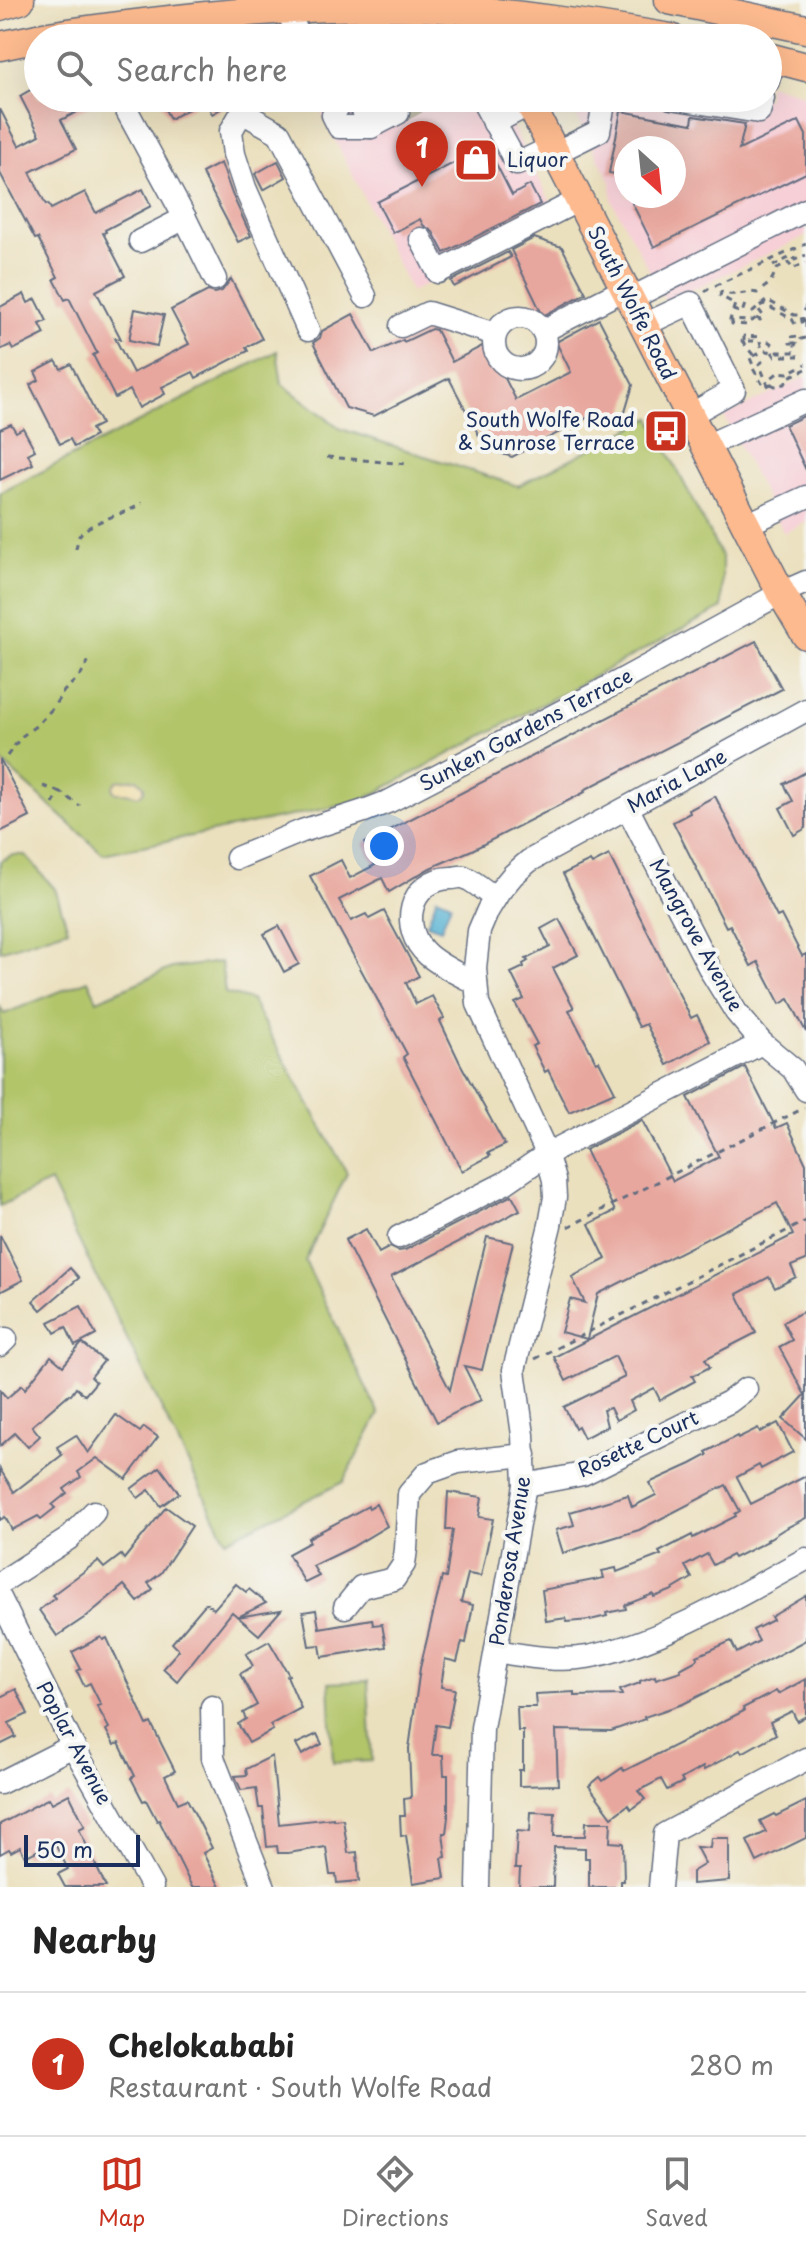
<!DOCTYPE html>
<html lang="en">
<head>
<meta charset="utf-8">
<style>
	:root { --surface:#fff; --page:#f2f2f2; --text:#222; --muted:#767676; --line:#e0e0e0; --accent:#c8321e }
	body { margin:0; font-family:"Playpen Sans",sans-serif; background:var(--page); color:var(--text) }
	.compass { position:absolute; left:614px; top:136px; width:72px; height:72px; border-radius:50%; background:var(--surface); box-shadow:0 8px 32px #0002; rotate:153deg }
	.scale { position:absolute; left:24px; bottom:20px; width:116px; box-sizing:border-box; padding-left:8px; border:4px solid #1b2f5e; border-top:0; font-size:22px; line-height:28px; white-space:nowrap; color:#1b2f5e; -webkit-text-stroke:6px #f6f6f2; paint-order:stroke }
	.you { position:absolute; left:384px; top:846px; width:28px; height:28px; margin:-20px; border:6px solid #fff; border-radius:50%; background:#1a73e8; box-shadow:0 0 0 12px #1a73e833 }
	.badge { display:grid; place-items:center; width:52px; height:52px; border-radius:50%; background:var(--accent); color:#fff; font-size:26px; font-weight:700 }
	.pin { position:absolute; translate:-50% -66px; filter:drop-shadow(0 2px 4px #0008) }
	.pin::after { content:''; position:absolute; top:42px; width:28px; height:24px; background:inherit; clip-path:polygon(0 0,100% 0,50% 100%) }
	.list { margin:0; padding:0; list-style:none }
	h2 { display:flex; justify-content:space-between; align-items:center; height:104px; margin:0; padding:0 32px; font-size:34px }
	h2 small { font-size:26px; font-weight:400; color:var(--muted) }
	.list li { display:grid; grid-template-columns:52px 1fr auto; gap:24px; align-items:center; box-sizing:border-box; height:144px; padding:0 32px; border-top:2px solid var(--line) }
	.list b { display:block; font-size:30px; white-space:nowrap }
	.list p { margin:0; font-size:26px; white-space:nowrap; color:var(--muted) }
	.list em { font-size:26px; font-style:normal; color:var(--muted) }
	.icon { flex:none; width:44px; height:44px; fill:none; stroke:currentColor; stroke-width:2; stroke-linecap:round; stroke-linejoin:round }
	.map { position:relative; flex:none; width:806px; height:1887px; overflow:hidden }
	.search { position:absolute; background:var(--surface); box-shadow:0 8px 32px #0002; left:24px; right:24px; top:24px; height:88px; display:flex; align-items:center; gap:20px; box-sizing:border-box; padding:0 28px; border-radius:44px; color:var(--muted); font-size:30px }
	.sheet { height:248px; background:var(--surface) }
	nav { display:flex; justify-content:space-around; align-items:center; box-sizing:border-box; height:112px; border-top:2px solid var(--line); background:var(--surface); font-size:22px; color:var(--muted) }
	nav a { display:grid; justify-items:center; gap:4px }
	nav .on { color:var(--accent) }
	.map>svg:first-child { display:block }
	.built { fill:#f6cfd7; fill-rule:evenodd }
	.green { fill:#b2c569; stroke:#667a64; stroke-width:2 }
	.sand { fill:#eeda9e; stroke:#84847e; stroke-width:2 }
	.water { fill:#53b0d1; stroke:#377098; stroke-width:2 }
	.building { fill:#e8a79e }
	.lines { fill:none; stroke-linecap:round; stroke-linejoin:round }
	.minor-tunnel { stroke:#c1bdab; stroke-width:22; stroke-dasharray:22 11; stroke-linecap:butt }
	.minor-casing { stroke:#646d80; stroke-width:25 }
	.major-casing { stroke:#646d80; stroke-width:31 }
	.path { stroke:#646d80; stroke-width:3; stroke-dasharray:6 6; stroke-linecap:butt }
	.minor { stroke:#fff; stroke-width:22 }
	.major { stroke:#fcba8e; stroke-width:28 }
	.labels { text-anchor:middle; stroke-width:8; stroke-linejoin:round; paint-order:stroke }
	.poi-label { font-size:20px; fill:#1b2f5e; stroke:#f6f6f2; text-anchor:start }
	.street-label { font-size:20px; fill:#1b2f5e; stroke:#f6f6f2 }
</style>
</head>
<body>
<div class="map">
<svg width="806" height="1887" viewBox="0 0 806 1887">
	<rect width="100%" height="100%" fill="#f6f6f2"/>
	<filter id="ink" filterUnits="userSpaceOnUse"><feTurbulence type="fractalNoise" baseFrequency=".0125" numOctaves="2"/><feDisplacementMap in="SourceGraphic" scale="16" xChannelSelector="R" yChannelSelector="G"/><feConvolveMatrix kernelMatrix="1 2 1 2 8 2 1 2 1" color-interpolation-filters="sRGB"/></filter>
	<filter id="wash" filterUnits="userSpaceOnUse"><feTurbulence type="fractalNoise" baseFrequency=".006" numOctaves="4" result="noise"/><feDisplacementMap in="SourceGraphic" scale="32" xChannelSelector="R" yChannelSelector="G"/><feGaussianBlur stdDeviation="1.8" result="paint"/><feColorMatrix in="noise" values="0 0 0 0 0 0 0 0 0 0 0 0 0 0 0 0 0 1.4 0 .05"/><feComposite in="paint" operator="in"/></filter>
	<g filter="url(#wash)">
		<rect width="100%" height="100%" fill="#ebe0be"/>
		<g class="built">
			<polygon points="282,33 422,34 442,38 285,38"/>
			<path d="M 768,84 L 806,95 L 806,236 L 666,302 L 612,201 L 611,182 L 567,98 L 768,98 ZM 626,148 L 674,148 L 674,196 L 626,196 Z"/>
			<polygon points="314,98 498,98 558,216 411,292"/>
			<polygon points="806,377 806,522 784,533 724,416"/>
		</g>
		<g class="green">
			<polygon points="277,351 282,384 341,429 518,486 651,418 722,558 722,608 359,802 103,854 0,760 0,493"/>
			<polygon points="12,855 25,855 55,889 68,929 0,951 0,861"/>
			<polygon points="221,962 225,993 251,1000 347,1173 305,1261 379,1414 343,1482 226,1540 50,1182 0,1206 0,1007 4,1014 88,980 97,1000 172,968"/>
			<polygon points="368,1681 372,1761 333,1763 329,1683"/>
		</g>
		<polygon class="sand" points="137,779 144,786 144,791 138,796 126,793 116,793 113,790 113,786 117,781"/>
		<polygon class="water" points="437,897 451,903 441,929 427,924"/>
		<g id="blocks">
			<g class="building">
				<polygon points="34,88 38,98 105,98 61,120 76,149 30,172 46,205 48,204 51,209 85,192 96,213 143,189 151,206 105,230 106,232 103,233 125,276 96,291 121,339 115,338 133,373 189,344 171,310 208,291 215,293 222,291 231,279 262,339 246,347 248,351 196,378 193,372 162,387 165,394 139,408 130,390 115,398 93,355 97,353 69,298 65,300 54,279 58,277 38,238 35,239 0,173 0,109 19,146 40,135 20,96"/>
				<polygon points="159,98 219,98 224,107 212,114 205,100 170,119"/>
				<polygon points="373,98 441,98 412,113 410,106 405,101 392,100 377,108"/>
				<polygon points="621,111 692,124 693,116 745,124 739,150 799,121 806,135 806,173 654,247 632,203 646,196 674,196 674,148 626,148 626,176 609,173"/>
				<polygon points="487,146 512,195 530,185 540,204 444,253 433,232 423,225 420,219 393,233 377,202"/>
				<polygon points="278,161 286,177 263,190 255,174"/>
				<polygon points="221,163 232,194 251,236 238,242 202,173"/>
				<polygon points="534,238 562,247 586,293 543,316 511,250"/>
				<polygon points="508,252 511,257 454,287 451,281"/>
				<polygon points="24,294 28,303 36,299 47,321 40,324 45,334 13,350 10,345 0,350 0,307"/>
				<polygon points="135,309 164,315 157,346 129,340"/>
				<polygon points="353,314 374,353 403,340 404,342 431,329 436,330 452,362 484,345 489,347 516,400 571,372 556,342 599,319 633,385 625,412 602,424 596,413 512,457 486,449 449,378 374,416 346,408 313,343 320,338 322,331"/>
				<polygon points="56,361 61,369 71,364 101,424 91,429 95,436 74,447 70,439 60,444 30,385 39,380 35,372"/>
				<polygon points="806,415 806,470 785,425"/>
				<polygon points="11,424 16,432 23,428 35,450 28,454 33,464 0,480 0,429"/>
				<polygon points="756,641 782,689 584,790 585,792 472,850 430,868 389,892 382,878 339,900 351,921 366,914 369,919 384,911 419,976 406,983 416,1004 432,996 444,1018 440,1021 460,1063 505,1145 488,1153 490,1156 462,1171 403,1057 407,1054 310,876 341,860 350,878 375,865 364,843"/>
				<polygon points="0,759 30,817 0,832"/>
				<polygon points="806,772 806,828 794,835 780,808 793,801 784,784"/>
				<polygon points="715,796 777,917 781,915 802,956 806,954 806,1032 789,999 780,1004 758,962 751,966 730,925 726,927 673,822 690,813 689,810"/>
				<polygon points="609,855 691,1018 697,1015 710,1041 667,1065 646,1024 639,1027 563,874 590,861 592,864"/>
				<polygon points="559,919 578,955 553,968 574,1008 569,1010 596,1062 599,1061 615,1092 569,1112 548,1070 545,1072 532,1046 537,1044 515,1003 524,999 511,973 524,967 523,964 528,961 526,959 550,947 541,929"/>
				<polygon points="279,926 299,964 284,972 264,934"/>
				<polygon points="745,1067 776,1128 787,1123 806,1164 806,1260 791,1266 796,1277 775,1288 769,1277 737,1294 756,1333 705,1359 710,1367 692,1376 695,1381 660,1400 654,1388 630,1401 634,1410 616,1420 610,1408 603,1410 607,1426 584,1438 578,1426 575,1428 564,1407 625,1377 615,1356 566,1381 554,1357 793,1235 777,1203 598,1294 587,1339 561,1332 570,1299 585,1303 572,1277 606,1259 589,1224 615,1211 585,1150 642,1120 673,1181 719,1157 688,1097"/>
				<polygon points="512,1195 520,1210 391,1277 450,1390 487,1237 513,1243 482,1370 464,1366 481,1400 437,1422 345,1240 366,1229 379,1253 390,1247 398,1251 405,1250"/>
				<polygon points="0,1235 23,1280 0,1292"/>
				<polygon points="70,1268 79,1278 41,1310 33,1301"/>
				<polygon points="81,1306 96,1335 75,1346 66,1327 55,1333 49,1322"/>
				<polygon points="802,1312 806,1320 806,1439 783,1419 805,1395 779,1347 792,1340 783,1322"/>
				<polygon points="82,1343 104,1361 91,1377 96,1382 85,1395 76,1388 71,1395 69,1394 32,1426 40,1436 28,1447 15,1433 0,1446 0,1390 7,1398 22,1385 25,1389 51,1356 63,1366"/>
				<polygon points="116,1415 140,1432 144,1427 158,1437 126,1479 97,1458 78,1472 81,1477 64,1489 67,1493 52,1505 55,1508 41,1519 38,1516 12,1530 5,1517 0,1520 0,1469 14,1492 62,1455 57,1447 76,1435 88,1453"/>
				<polygon points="778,1423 793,1452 761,1469 759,1465 737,1477 751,1504 806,1476 806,1518 784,1529 767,1540 768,1541 734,1558 732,1555 713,1565 707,1554 685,1566 692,1578 670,1591 654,1597 653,1594 625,1605 626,1609 606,1613 607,1616 590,1620 567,1622 566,1618 546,1621 542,1590 604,1578 602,1571 616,1568 617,1572 661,1555 659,1552 692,1535 693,1538 736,1516 735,1514 740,1511 726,1485 639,1530 563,1553 556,1530 574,1525 570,1512 628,1495 632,1507 656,1495 649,1483 691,1464 708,1455 706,1452 737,1436 738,1438 758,1428 760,1432"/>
				<polygon points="160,1467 179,1493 161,1506 149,1490 138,1498 131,1489"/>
				<polygon points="448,1492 482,1497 479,1517 493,1519 481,1576 468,1574 461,1602 473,1605 466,1643 462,1642 457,1662 445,1659 441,1687 455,1689 448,1727 436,1725 432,1755 443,1755 444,1775 448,1775 448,1817 446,1833 443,1833 446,1857 442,1858 445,1878 413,1883 406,1835 401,1836 400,1816 405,1816 404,1799 411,1798 409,1749 420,1668 442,1577 446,1578 453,1530 446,1530"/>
				<polygon points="376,1504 387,1526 352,1547 313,1566 319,1576 305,1583 288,1554 310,1542 308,1538 368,1506 369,1508"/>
				<polygon points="166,1507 192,1526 161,1573 148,1583 153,1589 138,1602 124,1585 87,1616 57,1636 39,1610 55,1598 52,1595 98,1561 104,1568 121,1555 124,1559"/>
				<polygon points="236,1584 246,1592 249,1589 266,1603 238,1617 232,1612 177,1681 163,1668 179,1650 172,1643 206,1603 214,1609"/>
				<polygon points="806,1596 806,1640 733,1679 683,1704 644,1717 645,1719 611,1731 556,1730 558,1785 519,1786 519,1770 523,1770 523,1731 518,1731 517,1707 536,1707 535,1694 575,1692 575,1696 622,1695 620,1690 640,1683 640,1681 655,1676 656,1679 681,1671 680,1669 695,1661 698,1658 697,1656 731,1641 737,1653 759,1641 753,1630 773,1620 771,1617"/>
				<polygon points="281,1610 259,1635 238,1617"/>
				<polygon points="316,1610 319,1628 372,1619 373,1625 382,1624 386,1647 322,1657 320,1645 309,1646 303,1612"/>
				<polygon points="101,1637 103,1640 107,1638 147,1725 151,1723 175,1771 165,1776 178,1803 187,1799 199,1822 212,1848 203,1853 220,1887 192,1887 159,1820 157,1821 146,1800 143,1801 131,1778 135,1776 119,1743 114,1745 106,1730 109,1728 97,1706 101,1705 90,1683 84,1686 77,1671 81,1669 72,1652"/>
				<polygon points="269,1641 289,1675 287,1676 301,1708 270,1725 273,1730 249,1743 238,1724 246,1719 243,1713 257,1705 240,1674 253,1666 246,1654"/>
				<polygon points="806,1679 806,1716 797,1721 792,1711 770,1722 776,1734 742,1753 740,1750 704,1770 703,1767 681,1779 683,1782 667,1790 661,1779 638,1791 645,1799 631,1809 628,1805 612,1817 589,1786 600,1777 603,1781 622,1768 624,1771 744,1711 743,1708 776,1691 778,1694"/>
				<polygon points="16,1689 28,1714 9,1723 16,1737 0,1745 0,1697"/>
				<polygon points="317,1734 322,1744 302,1755 296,1744"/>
				<polygon points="272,1756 279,1824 333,1818 333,1820 343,1819 348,1853 357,1852 359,1881 337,1883 336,1875 330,1875 326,1847 288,1853 278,1853 277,1846 267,1847 263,1808 259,1808 256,1788 241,1790 235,1776 247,1775 246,1769"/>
				<polygon points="69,1794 85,1826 79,1829 106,1887 65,1887 58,1874 68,1869 54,1842 25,1857 20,1847 11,1852 9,1849 0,1854 0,1824 49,1798 52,1803"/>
				<polygon points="806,1801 806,1838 757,1862 747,1841 766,1832 760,1821 774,1814 776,1816"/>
				<polygon points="531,1812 555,1813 554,1836 585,1836 586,1822 611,1822 610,1842 623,1843 624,1881 621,1881 621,1887 589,1887 589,1858 585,1858 585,1848 554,1847 553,1887 519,1887 520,1869 515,1869 517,1831 530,1832"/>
				<polygon points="711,1838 729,1838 729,1881 692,1884 692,1872 705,1864 696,1847 710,1848"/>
			</g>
		</g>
	</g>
	<g filter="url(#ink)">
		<use href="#blocks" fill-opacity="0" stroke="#646d80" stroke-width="2"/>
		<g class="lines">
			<polyline class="minor-tunnel" points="398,113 426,98"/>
			<g class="minor-casing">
				<g id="minor">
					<polyline points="286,8 300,38"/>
					<polyline points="205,16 208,38"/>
					<polyline points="768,81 774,59"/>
					<polyline points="120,98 185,218 215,279"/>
					<polyline points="357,98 371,127 398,113"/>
					<polyline points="481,98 517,164 552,147"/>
					<polyline points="671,98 759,112 763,98"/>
					<polyline points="338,107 333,115 339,127 371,127"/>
					<polyline points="242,112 231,131 234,154 245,188 308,330"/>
					<polyline points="242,112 279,133 365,296"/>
					<polyline points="494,123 530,104"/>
					<polyline points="555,153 599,131 605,98"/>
					<polyline points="421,239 438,272 579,200"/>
					<polyline points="140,241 185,218"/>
					<polyline points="630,299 806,210"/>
					<circle cx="520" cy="343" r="26"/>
					<polyline points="644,325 691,303 734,390 690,415"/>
					<polyline points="401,326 428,313 495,334"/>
					<polyline points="543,331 625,289"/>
					<polyline points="706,446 806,400"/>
					<polyline points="746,525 806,497"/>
					<polyline points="628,809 712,973 736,1012 762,1043 793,1069 806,1090"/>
					<polyline points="237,858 302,831 364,811 390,801 620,681 781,593 806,582"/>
					<path d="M 476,983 C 460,975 442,967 428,955 C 398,929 409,879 451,878 C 456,878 460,876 464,877 C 474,881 486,892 495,898"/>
					<polyline points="399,1237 505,1183 547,1154 762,1043"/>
					<polyline points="0,1345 6,1339"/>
					<polyline points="525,1485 583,1474 729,1402 746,1389"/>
					<polyline points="0,1583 68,1539 94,1512"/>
					<polyline points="0,1598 73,1746 152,1887"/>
					<polyline points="345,1607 361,1587 394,1579 404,1564 406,1549 409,1494 427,1473 458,1462 525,1455"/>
					<path d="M 496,1651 C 526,1656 557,1662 587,1657 C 660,1644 741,1594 806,1559"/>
					<polyline points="212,1707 213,1758 264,1887"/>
					<polyline points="0,1783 73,1746"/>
					<polyline points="478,1887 482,1728 525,1485 523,1435 514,1370 550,1225 555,1197 554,1180 545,1149 478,1004 475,968 479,931 488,910 499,892 513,875 529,861 806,710"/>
					<polyline points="660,1887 665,1834 806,1759"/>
				</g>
			</g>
			<g class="major-casing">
				<g id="major">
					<polyline points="669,0 806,29"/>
					<polyline points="0,6 20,0"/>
					<path d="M 38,38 C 94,28 150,22 206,16 C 283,8 359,3 436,8 C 515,13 593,25 671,38"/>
					<polyline points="0,46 38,38"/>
					<polyline points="768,57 806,67"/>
					<polyline points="527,98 781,593 806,635"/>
				</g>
			</g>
			<g class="path">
				<polyline points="773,266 793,256 795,260 806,255"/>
				<polyline points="705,292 708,289 806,244"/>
				<path d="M 760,306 L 764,304 L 792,319 L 795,324 L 802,322 L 801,315 L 794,315 L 767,300 L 753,312 L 756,318 L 752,321 L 730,320 L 735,304 L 720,296 L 721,292 C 738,298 745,290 757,293 L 770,283 L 777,269 L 789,263 L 792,269 L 806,263"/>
				<polyline points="733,310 742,313 745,304 742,302"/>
				<polyline points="756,318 760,320 764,317 759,310"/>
				<polyline points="732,320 732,324 748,325"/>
				<polyline points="806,321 803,320 806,304"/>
				<polyline points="806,322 806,334"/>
				<polyline points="806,338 801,339 799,344 795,343 795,352 772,352 762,350 760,341 742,341 754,356 750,358 753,365 752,367 764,387 771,384 771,378 779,372 788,373 806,364"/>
				<polyline points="744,341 744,336 759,337"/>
				<polyline points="768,341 773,345 770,350"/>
				<polyline points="795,343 790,343 790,337 798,336 801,339"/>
				<polyline points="772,352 775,356 799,356"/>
				<polyline points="754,356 758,354 762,362 759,364 768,385"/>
				<polyline points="771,384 775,386 785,384 789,377 806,369"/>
				<polyline points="327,457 408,464"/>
				<path d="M 76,549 C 76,547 79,537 79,536 C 90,520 126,515 142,503"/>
				<polyline points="7,756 21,737 37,725 52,709 64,691 81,675 89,660"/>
				<polyline points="43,786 60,792"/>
				<polyline points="53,804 60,792 80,806"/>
				<polyline points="568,1227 804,1108"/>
				<polyline points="535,1359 806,1221"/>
			</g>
			<use href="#minor" class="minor"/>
			<use href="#major" class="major"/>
		</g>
	</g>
	<defs>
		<g id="shop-square" transform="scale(2.3)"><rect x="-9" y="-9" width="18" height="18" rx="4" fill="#c8321e" stroke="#f6f6f2"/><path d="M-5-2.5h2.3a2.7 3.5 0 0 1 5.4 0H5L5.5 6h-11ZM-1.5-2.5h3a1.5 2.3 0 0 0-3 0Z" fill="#fff"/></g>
		<g id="bus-square" transform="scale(2.3)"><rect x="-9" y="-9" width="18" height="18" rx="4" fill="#c8321e" stroke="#f6f6f2"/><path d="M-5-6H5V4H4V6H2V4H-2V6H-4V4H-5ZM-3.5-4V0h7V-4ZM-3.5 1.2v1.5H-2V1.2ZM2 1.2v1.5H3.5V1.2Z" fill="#fff"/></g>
	</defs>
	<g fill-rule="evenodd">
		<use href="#shop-square" x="476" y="160"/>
		<use href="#bus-square" x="666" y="431"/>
	</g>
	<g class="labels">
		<g class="poi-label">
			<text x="507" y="167">Liquor</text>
			<text x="635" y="427" text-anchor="end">South Wolfe Road<tspan x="635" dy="23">&amp; Sunrose Terrace</tspan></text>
		</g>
		<g class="street-label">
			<text transform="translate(632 303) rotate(63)" y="7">South Wolfe Road</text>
			<text transform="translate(526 730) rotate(-28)" y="7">Sunken Gardens Terrace</text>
			<text transform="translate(677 781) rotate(-29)" y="7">Maria Lane</text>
			<text transform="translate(696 935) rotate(61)" y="7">Mangrove Avenue</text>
			<text transform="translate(638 1444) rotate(-25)" y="7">Rosette Court</text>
			<text transform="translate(510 1561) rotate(-81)" y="7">Ponderosa Avenue</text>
			<text transform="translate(74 1743) rotate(62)" y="7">Poplar Avenue</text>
		</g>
	</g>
</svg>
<svg class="compass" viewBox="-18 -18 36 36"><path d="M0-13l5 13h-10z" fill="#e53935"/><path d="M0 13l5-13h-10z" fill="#767676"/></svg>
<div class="scale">50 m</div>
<div class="you"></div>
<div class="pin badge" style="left:422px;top:187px">1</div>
<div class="search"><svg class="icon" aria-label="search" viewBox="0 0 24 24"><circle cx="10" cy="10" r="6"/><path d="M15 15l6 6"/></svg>Search here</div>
</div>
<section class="sheet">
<h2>Nearby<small></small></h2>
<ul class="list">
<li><span class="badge">1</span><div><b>Chelokababi</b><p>Restaurant · South Wolfe Road</p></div><em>280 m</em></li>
</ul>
</section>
<nav>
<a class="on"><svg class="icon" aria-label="map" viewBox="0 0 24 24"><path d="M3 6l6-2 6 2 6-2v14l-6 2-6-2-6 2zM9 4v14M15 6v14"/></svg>Map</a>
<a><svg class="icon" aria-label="directions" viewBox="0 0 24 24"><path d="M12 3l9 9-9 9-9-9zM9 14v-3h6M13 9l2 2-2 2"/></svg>Directions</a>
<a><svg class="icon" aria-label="saved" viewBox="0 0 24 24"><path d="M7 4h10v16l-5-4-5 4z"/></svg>Saved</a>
</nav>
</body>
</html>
